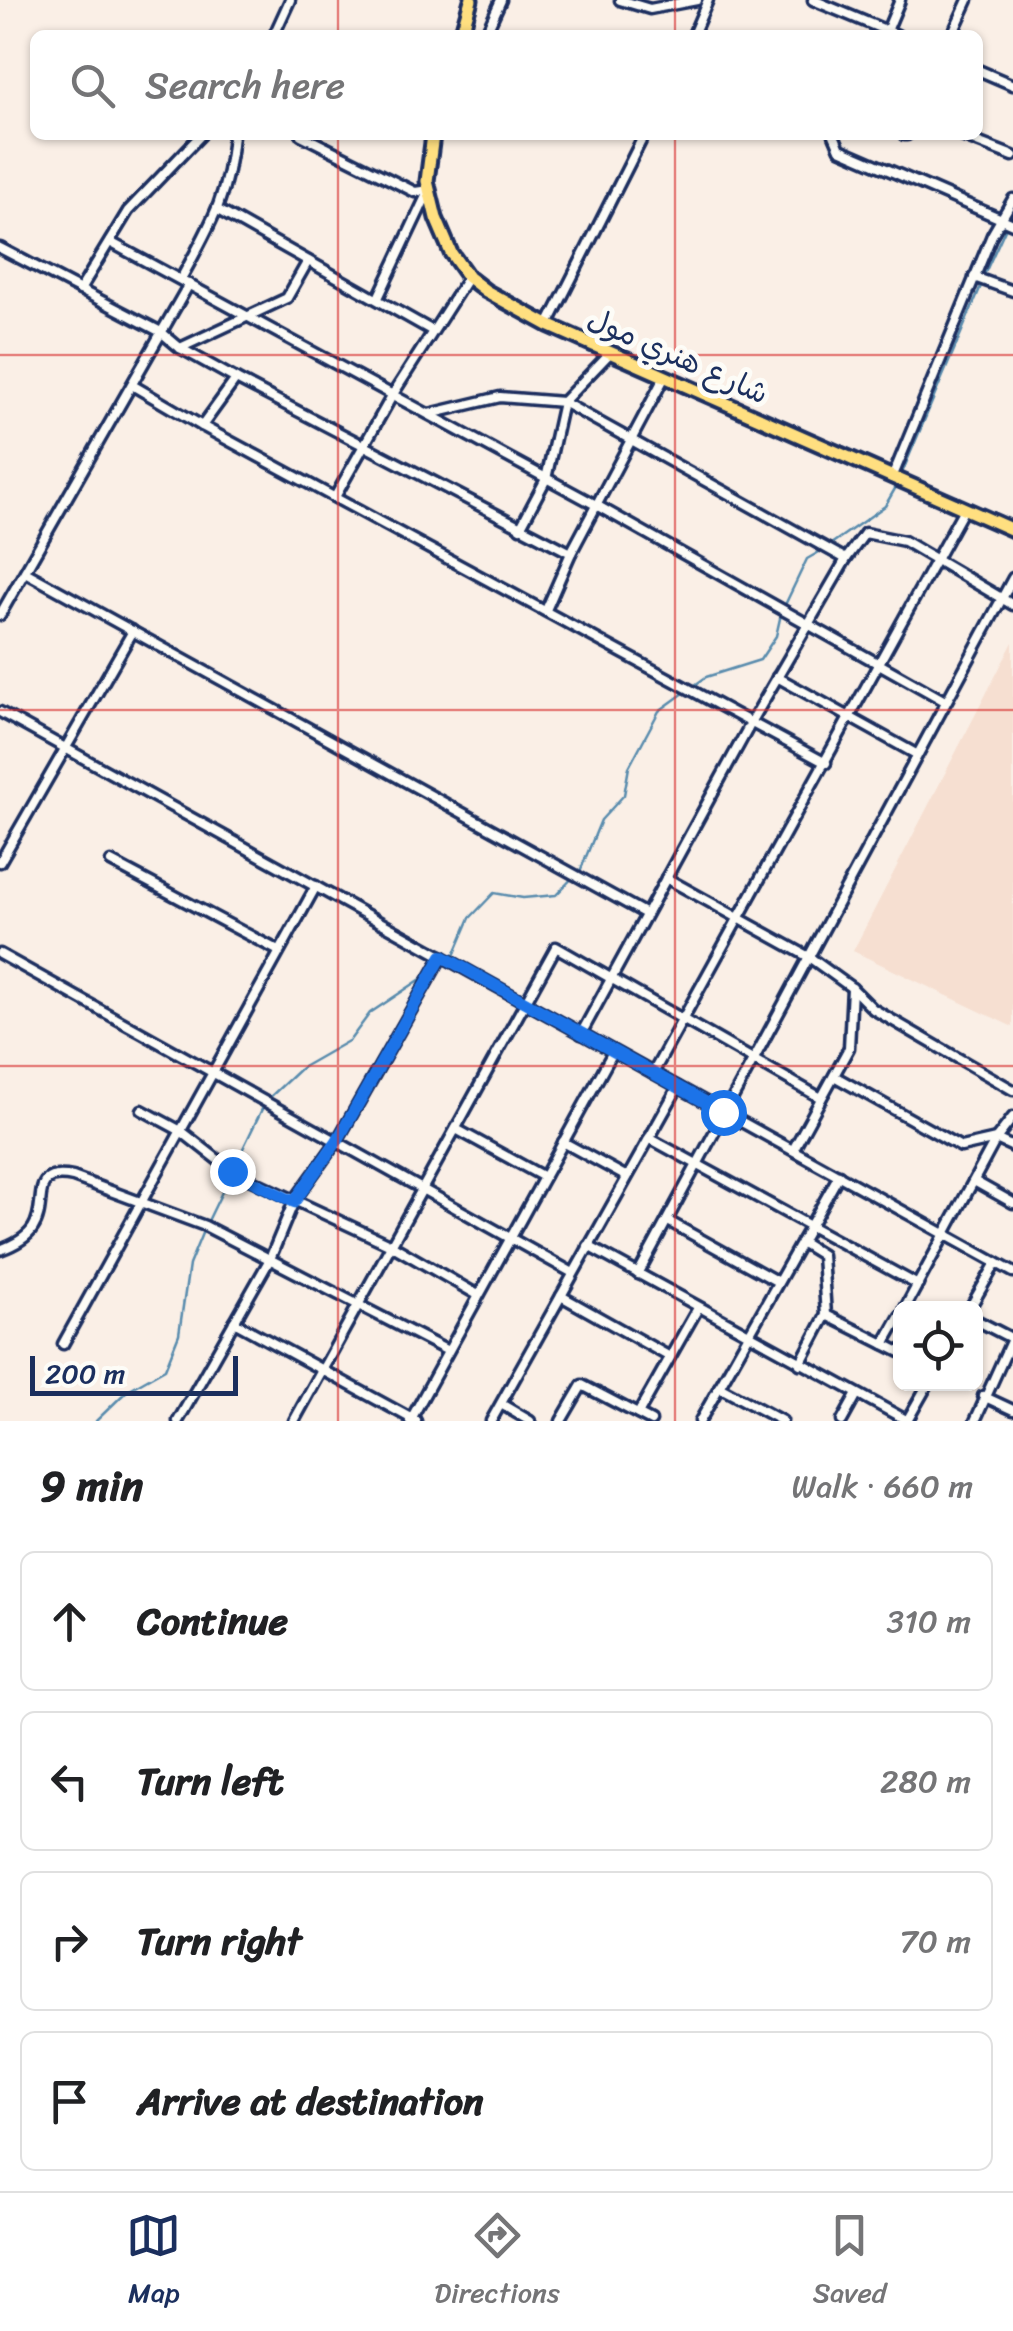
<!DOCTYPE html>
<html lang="en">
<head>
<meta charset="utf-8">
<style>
	:root { --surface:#fff; --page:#f2f2f2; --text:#202124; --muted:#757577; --line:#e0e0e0; --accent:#1b2f5e }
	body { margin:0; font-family:Sriracha,"Playpen Sans Arabic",sans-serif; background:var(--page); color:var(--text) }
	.controls { position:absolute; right:30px; bottom:30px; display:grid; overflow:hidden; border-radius:15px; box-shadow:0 2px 8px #0004 }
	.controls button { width:90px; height:90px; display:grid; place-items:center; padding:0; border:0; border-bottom:2px solid var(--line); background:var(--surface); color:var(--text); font:50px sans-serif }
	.scale { position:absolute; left:30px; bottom:25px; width:208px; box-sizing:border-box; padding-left:10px; border:5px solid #1b2f5e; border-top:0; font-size:28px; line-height:35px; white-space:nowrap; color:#1b2f5e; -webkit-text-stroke:8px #fdfcf7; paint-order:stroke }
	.stop { position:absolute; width:30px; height:30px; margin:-22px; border:8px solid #1a73e8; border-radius:50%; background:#fff }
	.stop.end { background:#1a73e8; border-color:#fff; box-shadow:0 2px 10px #0008 }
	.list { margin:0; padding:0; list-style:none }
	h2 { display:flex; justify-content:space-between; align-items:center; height:130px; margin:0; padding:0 40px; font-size:42px }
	h2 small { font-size:32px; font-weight:400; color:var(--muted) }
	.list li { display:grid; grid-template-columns:65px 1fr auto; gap:30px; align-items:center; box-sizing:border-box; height:140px; margin:0 20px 20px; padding:0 20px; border:2px solid var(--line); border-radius:15px }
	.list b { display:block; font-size:38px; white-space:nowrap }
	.list em { font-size:32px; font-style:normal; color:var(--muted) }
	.icon { flex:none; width:55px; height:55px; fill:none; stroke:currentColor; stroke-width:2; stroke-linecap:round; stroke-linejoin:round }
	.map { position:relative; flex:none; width:1013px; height:1421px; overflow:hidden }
	.search { position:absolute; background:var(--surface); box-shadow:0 2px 8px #0004; left:30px; right:30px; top:30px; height:110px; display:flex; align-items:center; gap:25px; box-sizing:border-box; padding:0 35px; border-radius:15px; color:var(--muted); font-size:38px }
	.sheet { height:770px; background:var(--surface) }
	nav { display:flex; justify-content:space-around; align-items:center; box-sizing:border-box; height:140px; border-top:2px solid var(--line); background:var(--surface); font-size:28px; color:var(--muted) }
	nav a { display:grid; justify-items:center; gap:5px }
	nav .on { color:var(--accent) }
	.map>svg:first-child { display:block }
	.built { fill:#f6dfd1 }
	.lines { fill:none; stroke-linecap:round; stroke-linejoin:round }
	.stream { stroke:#588bad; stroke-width:2.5 }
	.minor-casing { stroke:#1b2f5e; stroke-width:15 }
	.highway-casing { stroke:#1b2f5e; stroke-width:19 }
	.minor { stroke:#fdfcf7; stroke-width:8 }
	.highway { stroke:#ffdf80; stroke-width:11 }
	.route { stroke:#1a73e8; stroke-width:12 }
	.grid { fill:none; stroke:#d62828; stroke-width:2.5; stroke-opacity:0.55 }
	.labels { text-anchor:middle; stroke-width:10; stroke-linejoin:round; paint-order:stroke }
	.street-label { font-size:30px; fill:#1b2f5e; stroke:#fdfcf7 }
</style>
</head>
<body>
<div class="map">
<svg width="1013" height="1421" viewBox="0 0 1013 1421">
	<rect width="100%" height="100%" fill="#faefe6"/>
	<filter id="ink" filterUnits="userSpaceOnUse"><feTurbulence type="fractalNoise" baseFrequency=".01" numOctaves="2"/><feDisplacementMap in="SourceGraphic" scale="20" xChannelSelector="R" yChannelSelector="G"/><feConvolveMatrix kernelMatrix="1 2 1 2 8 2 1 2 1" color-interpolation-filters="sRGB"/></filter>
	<g filter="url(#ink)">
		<polygon class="built" points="1013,642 1013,1027 853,951"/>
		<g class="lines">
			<g class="stream">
				<polyline points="1011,217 1013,214"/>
				<polyline points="984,275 1006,227"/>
				<polyline points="902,473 981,286"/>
				<polyline points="831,544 885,506 896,487"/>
				<polyline points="784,607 807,559 821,551"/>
				<polyline points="453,958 470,918 494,893 523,898 556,895 581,869 601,820 624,795 629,767 659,711 706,677 760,660 776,636 781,614"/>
				<polyline points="269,1098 301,1068 350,1040 370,1013 430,973"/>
				<polyline points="207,1223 264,1105"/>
				<polyline points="96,1421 128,1390 165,1369 179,1334 189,1265 203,1231"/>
			</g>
			<g class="minor-casing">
				<g id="minor">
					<polyline points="620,0 650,9 697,0"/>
					<polyline points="813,0 897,35"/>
					<polyline points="887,31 900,0"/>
					<polyline points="274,35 290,0"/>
					<polyline points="485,35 501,0"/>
					<polyline points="693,35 708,0"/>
					<polyline points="952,35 968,0"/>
					<polyline points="978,70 1013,85"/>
					<polyline points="301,135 415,192 429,190 378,298"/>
					<polyline points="834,135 840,149 1013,224"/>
					<polyline points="904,135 907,135"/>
					<polyline points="959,135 1013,156"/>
					<polyline points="218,210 431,330"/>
					<polyline points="110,242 596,505 945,701"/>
					<polyline points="0,248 161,332 180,348 236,379 571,553"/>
					<polyline points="974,277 1013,291"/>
					<path d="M 181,279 C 210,225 228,198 233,135"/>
					<polyline points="80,290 128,211 201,135"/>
					<polyline points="548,325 644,135"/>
					<polyline points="180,348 287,298 308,261"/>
					<polyline points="132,385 202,426 826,763"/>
					<polyline points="429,414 500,397 563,402 846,559"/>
					<polyline points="202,426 236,379"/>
					<polyline points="892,478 992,235 1013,199"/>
					<polyline points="335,497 393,394 468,277"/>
					<polyline points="520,528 546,479 563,402 610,353"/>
					<polyline points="25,572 646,914"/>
					<polyline points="546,610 571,553 665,376"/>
					<polyline points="0,615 189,284"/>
					<polyline points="777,677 916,754"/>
					<polyline points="0,712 1013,1272"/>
					<polyline points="0,862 133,631"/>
					<polyline points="111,862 279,951"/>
					<polyline points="666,878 809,957 852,988 873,1009 1013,1090"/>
					<polyline points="0,954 573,1273"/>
					<polyline points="581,1034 752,721 846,559 865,533 904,541 1013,605"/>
					<polyline points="653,1073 964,509"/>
					<polyline points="834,1076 961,1147 996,1139 1013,1147"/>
					<polyline points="142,1110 181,1131 232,1171 391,1245 478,1295"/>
					<polyline points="456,1129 544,1177"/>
					<polyline points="649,1138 918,1285"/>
					<polyline points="563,1142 627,1177"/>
					<polyline points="793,1150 849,1048 852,988"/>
					<polyline points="974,1181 1013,1203"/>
					<polyline points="668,1221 778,1282"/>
					<polyline points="588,1246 908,1421"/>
					<path d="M 0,1250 C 11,1246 26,1239 33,1228 C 49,1204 27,1168 73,1177 L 205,1226 L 448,1351"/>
					<polyline points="638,1274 1013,578"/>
					<polyline points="561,1296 670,1357"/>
					<polyline points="905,1308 996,1139 1013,1117"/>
					<polyline points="970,1308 996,1263"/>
					<polyline points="826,1315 900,1352"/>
					<polyline points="976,1320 1013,1339"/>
					<polyline points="234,1322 416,1421"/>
					<polyline points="63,1344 316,886"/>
					<polyline points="884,1344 900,1316"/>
					<polyline points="800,1364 826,1315 822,1255 801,1242"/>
					<polyline points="719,1387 782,1421"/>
					<polyline points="983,1396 1013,1410"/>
					<polyline points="501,1404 530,1421"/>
					<polyline points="638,1414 698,1308"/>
					<polyline points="178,1421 270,1259 294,1201 337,1141 442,956"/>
					<polyline points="294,1421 556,947 821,1098"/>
					<polyline points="410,1421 613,1052"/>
					<polyline points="491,1421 678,1087"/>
					<polyline points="561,1421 582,1385 651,1421"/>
					<polyline points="700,1421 839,1175"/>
					<polyline points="842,1421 857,1394"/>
					<polyline points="907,1421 928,1384"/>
					<polyline points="975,1421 1012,1339"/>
				</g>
			</g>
			<g class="highway-casing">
				<g id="highway">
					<polyline points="461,35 471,0"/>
					<polyline points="433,135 427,181 436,218 451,253 468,277 486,291 548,325 1013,530"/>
				</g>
			</g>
			<use href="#minor" class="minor"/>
			<use href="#highway" class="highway"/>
		</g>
	</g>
	<g class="lines" filter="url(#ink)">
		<polyline class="route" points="232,1171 294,1202 337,1141 442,956 723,1112"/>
	</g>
	<path class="grid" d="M 338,0 L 338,35M 675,0 L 675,35M 338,135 L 338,1421M 675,135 L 675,1421M 0,355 L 1013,355M 0,710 L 1013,710M 0,1066 L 1013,1066"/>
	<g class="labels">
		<g class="street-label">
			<text transform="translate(678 356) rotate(24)" y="10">شارع هنري مول</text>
		</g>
	</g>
</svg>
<div class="controls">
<button><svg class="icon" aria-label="locate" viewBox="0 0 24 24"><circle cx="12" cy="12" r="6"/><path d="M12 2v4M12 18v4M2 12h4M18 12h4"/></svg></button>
</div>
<div class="scale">200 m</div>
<div class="stop" style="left:723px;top:1112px"></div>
<div class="stop end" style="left:232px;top:1171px"></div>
<div class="search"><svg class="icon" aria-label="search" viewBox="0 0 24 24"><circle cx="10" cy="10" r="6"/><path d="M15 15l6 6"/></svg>Search here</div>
</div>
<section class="sheet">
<h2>9 min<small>Walk · 660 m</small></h2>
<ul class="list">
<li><svg class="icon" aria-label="ahead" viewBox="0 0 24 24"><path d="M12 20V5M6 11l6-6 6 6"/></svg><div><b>Continue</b></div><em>310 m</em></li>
<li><svg class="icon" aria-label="left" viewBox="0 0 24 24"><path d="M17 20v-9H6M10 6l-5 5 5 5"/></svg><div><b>Turn left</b></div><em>280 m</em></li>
<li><svg class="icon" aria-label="right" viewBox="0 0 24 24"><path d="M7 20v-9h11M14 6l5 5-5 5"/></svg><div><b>Turn right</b></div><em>70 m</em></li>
<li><svg class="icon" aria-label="arrive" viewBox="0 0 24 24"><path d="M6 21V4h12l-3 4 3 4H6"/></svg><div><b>Arrive at destination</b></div></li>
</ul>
</section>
<nav>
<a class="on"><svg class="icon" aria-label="map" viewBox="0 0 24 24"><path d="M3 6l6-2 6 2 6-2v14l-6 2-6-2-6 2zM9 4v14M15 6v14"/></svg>Map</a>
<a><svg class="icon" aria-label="directions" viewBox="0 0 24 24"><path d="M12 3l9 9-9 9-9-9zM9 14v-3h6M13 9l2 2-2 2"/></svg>Directions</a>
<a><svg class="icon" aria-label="saved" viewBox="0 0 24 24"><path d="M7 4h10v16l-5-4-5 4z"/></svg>Saved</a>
</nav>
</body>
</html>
